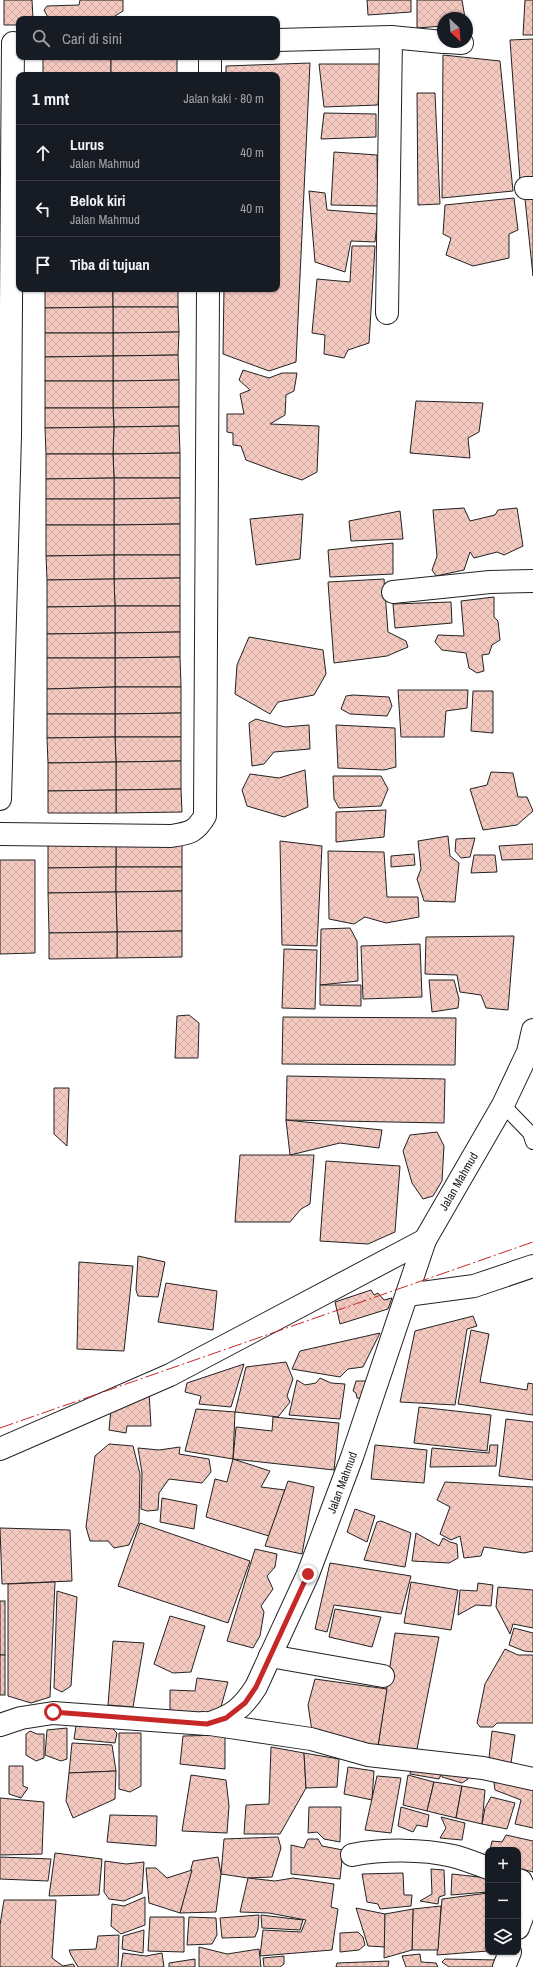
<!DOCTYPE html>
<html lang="id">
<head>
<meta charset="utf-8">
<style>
	:root { --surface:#171b24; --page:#20242c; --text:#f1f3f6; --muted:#9ea1a6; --line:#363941 }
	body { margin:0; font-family:"Archivo Narrow",sans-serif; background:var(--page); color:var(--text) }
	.controls { position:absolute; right:12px; bottom:12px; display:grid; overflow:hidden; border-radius:8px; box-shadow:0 1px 3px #0004 }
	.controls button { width:36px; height:36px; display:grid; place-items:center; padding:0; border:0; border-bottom:1px solid var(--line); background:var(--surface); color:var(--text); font:20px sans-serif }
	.compass { position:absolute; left:437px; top:12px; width:36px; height:36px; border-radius:50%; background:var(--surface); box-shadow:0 1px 3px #0004; rotate:154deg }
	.stop { position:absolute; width:12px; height:12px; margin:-9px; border:3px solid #c62828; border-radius:50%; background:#fff }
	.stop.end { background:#c62828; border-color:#fff; box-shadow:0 1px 4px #0008 }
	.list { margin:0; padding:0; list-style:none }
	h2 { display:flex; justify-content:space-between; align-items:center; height:52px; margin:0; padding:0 16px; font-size:17px }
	h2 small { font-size:13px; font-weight:400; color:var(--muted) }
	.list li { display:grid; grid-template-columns:26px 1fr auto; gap:12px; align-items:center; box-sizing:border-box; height:56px; padding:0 16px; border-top:1px solid var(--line) }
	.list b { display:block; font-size:15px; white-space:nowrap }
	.list p { margin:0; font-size:13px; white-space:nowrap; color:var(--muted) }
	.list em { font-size:13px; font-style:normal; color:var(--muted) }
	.icon { flex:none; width:22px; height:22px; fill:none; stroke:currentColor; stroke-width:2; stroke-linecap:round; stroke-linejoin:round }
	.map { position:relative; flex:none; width:533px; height:1967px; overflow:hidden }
	.search { position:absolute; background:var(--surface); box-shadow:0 1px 3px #0004; left:16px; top:16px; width:264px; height:44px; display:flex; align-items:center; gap:10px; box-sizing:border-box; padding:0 14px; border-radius:8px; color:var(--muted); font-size:15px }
	.panel { position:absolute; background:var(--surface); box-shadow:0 1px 3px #0004; left:16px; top:72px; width:264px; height:220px; border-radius:8px }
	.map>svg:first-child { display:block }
	.building { fill:url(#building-cross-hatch); stroke:#222 }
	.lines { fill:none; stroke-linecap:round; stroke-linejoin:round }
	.service-casing { stroke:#222; stroke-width:16 }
	.minor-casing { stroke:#222; stroke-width:24 }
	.tertiary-casing { stroke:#222; stroke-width:24 }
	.service { stroke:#fff; stroke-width:14 }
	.minor { stroke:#fff; stroke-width:22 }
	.tertiary { stroke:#fff; stroke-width:22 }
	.power { stroke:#c62828; stroke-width:1; stroke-dasharray:14 3 2 3; stroke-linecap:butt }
	.route { stroke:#c62828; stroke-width:5 }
	.labels { text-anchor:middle; stroke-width:3; stroke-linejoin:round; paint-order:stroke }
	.street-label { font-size:12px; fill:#222; stroke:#fff }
</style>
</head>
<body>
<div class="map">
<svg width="533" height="1967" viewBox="0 0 533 1967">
	<defs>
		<pattern id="building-cross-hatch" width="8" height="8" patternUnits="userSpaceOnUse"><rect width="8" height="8" fill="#f3c9c0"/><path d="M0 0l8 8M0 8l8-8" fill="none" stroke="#d0aca5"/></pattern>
	</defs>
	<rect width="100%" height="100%" fill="#fff"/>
	<g class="building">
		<polygon points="4,0 32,0 33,19 19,19 19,25 4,25"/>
		<polygon points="80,0 123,0 123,11 110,19 49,19 44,10 47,6 79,5"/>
		<polygon points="367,0 411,0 411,12 368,15"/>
		<polygon points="417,0 462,0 465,18 443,18 443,26 417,28"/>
		<polygon points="525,0 533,0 533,35 523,35"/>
		<polygon points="533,39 533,179 520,180 510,40"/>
		<polygon points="443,55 500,61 513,191 442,198"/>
		<rect x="43" y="57" width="68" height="18"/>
		<rect x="111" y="57" width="66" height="18"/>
		<polygon points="310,63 296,362 269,371 223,354 224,289 277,289 277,75 226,75 226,66"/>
		<polygon points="319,64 380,64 378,105 324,107"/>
		<polygon points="417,93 435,93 440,204 418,205"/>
		<polygon points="324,113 376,114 376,137 321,139"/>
		<polygon points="334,152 377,155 378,206 331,205"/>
		<polygon points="309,191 325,193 327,210 378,214 375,242 351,241 345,272 315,262"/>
		<polygon points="514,198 518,230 509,234 509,258 473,266 446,255 451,238 443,234 445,205"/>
		<polygon points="533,198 533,276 525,199"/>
		<polygon points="352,246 375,246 369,343 348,350 344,358 324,354 325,335 312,333 317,279 350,282"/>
		<polygon points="45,289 113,289 113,307 45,308"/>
		<rect x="113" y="289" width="65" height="18"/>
		<polygon points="113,307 178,307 179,332 113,333"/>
		<polygon points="113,307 113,333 45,333 45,308"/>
		<polygon points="179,332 178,355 113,356 113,333"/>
		<polygon points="45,333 113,333 113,356 45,357"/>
		<polygon points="178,355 179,380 113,381 113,356"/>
		<polygon points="113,356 113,381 45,381 45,357"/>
		<polygon points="243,370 269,378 282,373 297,373 294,391 286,395 285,415 270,424 319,426 317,472 302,480 281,473 246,460 241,446 233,445 233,433 227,432 227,414 244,414 240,394 250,390 239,380"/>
		<polygon points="179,380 179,407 113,408 113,381"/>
		<rect x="45" y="381" width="68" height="27"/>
		<polygon points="416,401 483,403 479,432 468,438 470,458 410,453"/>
		<polygon points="179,407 179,426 114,427 113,408"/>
		<polygon points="45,408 113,408 114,427 45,428"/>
		<polygon points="179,426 180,453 113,454 114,427"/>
		<polygon points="114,427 113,454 46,454 45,428"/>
		<polygon points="180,453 180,478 114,478 113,454"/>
		<polygon points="46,454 113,454 114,478 46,479"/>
		<polygon points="114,478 180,478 180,498 114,499"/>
		<polygon points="114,478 114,499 46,499 46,479"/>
		<polygon points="180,498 180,524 114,525 114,499"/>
		<rect x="46" y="499" width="68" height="26"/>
		<polygon points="464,508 470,521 495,515 498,510 517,508 523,546 504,555 497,552 474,558 470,552 464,570 436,576 432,570 437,556 433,510"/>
		<polygon points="400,511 403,539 351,541 349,521"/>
		<polygon points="303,514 300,559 256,565 250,519"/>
		<polygon points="180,524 180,555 114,555 114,525"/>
		<polygon points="46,525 114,525 114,555 46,556"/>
		<polygon points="393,543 393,574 330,577 328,550"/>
		<polygon points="114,555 180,555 180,578 114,579"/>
		<polygon points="114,555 114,579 47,580 46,556"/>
		<polygon points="180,578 180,606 115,606 114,579"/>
		<polygon points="114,579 115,606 47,607 47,580"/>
		<polygon points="384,579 388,632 406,641 408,647 387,656 334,663 328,582"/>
		<polygon points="494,597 494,617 498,621 500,640 492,645 489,654 482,655 484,671 477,673 469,668 466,653 442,650 435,642 438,635 464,636 461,601"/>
		<polygon points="451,602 452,623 395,628 393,604"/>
		<polygon points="115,606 180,606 180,632 115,633"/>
		<polygon points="115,606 115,633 47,634 47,607"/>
		<polygon points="180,632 180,657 115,658 115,633"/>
		<polygon points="115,633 115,658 47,658 47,634"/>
		<polygon points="249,637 323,650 326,674 314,695 278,702 270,714 235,694 237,665"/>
		<polygon points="180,657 181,687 115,687 115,658"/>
		<polygon points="47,658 115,658 115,687 47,689"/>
		<polygon points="115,687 181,687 181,713 115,714"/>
		<polygon points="115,687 115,714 47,714 47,689"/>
		<polygon points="398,690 468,690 467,708 446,711 444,737 401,737"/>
		<polygon points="473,691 493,691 493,733 471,731"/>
		<polygon points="353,695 389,697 392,706 387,716 350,714 341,709 346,696"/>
		<polygon points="181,713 181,737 115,737 115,714"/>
		<polygon points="47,714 115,714 115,737 47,738"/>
		<polygon points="256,719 285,727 309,725 310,749 274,752 264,764 252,766 249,723"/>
		<polygon points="336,725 395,728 396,767 384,770 338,768"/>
		<polygon points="115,737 181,737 181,761 116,762"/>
		<polygon points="115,737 116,762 48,763 47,738"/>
		<polygon points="181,761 181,789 116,790 116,762"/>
		<polygon points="116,762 116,790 48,791 48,763"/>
		<polygon points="305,770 308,807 284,817 247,806 242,790 250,774 279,778"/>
		<polygon points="491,772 513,773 518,797 527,797 533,811 517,825 483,830 470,789 487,785"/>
		<polygon points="333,776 381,776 388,789 381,806 339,808 334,799"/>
		<polygon points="181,789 182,812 116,813 116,790"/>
		<polygon points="116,790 116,813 48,813 48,791"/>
		<polygon points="386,810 384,837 336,842 336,812"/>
		<polygon points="448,836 450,856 459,863 455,902 424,901 417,879 421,869 418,841"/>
		<polygon points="475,838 470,857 461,858 455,851 456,839"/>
		<polygon points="182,840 182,867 116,867 116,841"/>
		<polygon points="48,841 116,841 116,867 48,868"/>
		<polygon points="280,841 322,846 317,946 282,945"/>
		<polygon points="533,844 533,859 502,860 499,846"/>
		<polygon points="328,851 384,852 387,897 418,897 419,917 386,923 365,917 354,924 329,919"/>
		<polygon points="414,854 415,865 391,867 391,856"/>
		<polygon points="474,855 495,855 497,872 471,873"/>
		<polygon points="0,860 35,860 35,953 0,954"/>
		<polygon points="116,867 116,892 48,893 48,868"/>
		<polygon points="116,867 182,867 182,891 116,892"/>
		<polygon points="182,891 182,931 117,932 116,892"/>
		<polygon points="116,892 117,932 49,933 48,893"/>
		<polygon points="350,928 357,941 358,981 320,985 321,929"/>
		<polygon points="182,931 182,957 117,958 117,932"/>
		<polygon points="117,932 117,958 49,959 49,933"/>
		<polygon points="514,936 508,1010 486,1008 481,995 460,992 457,975 425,974 426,937"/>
		<polygon points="420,944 422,997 363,999 361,946"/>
		<polygon points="284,949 317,950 315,1009 282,1008"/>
		<polygon points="429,980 454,980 459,999 458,1008 432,1012"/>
		<polygon points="320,985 361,985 361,1006 320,1005"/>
		<polygon points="189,1015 199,1023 198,1058 175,1058 177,1016"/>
		<polygon points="283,1017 456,1018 455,1065 282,1064"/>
		<polygon points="287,1076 445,1079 444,1123 286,1120"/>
		<polygon points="54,1088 69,1088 67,1146 54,1134"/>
		<polygon points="286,1120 382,1130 379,1148 340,1143 290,1155"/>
		<polygon points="437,1132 444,1146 442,1181 433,1196 423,1199 412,1183 403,1151 410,1135"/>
		<polygon points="240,1155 314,1155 310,1204 301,1209 290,1222 235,1222"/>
		<polygon points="326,1161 400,1166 395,1232 368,1244 320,1241"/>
		<polygon points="138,1256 165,1262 158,1297 138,1296 136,1290"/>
		<polygon points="79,1262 133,1266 124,1351 77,1349"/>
		<polygon points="166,1283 217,1291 213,1330 158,1322"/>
		<polygon points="371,1290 374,1295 378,1293 384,1300 392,1298 388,1309 340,1324 335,1302"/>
		<polygon points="473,1316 477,1326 467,1329 455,1405 400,1402 415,1331"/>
		<polygon points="471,1330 489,1334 480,1382 527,1390 528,1383 533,1384 533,1415 458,1404"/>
		<polygon points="380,1333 363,1367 348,1369 340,1377 292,1369 300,1351"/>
		<polygon points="286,1362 293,1379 287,1396 290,1402 278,1417 235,1412 246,1367"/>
		<polygon points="244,1364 231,1407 199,1404 201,1396 185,1392 187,1383"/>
		<polygon points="320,1378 331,1383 345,1384 340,1419 289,1415 297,1380 305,1385 316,1383"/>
		<polygon points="356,1381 371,1381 365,1399 357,1398 356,1393 353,1391"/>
		<polygon points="149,1392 151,1426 127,1426 126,1433 109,1430 111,1409"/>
		<polygon points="419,1407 491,1415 487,1451 414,1443"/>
		<polygon points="196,1409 235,1412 233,1459 185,1451"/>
		<polygon points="273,1417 339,1423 334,1470 233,1459 236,1427 272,1431"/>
		<polygon points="506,1419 533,1422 533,1480 499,1476"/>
		<polygon points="109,1444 133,1446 140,1474 139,1522 129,1545 114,1548 108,1541 90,1541 86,1527 95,1456"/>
		<polygon points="375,1445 427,1450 424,1483 371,1479"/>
		<polygon points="490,1445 498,1445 496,1466 430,1467 432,1448 489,1453"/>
		<polygon points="180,1447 179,1454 209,1459 211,1472 202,1483 169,1479 159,1493 158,1510 147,1511 141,1509 142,1473 138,1448 159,1450"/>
		<polygon points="233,1459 270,1471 261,1487 285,1490 269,1536 206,1517 215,1479 227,1482"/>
		<polygon points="288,1481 314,1487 302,1554 265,1546"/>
		<polygon points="445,1482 533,1487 533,1551 524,1553 484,1547 481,1556 464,1558 460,1536 451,1540 440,1534 450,1507 437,1500"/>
		<polygon points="162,1498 197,1505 194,1529 160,1522"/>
		<polygon points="355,1509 375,1516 367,1542 347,1532"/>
		<polygon points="381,1521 411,1533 405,1567 364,1560 377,1522"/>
		<polygon points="140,1523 250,1561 228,1623 118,1586"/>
		<polygon points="0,1528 70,1530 72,1581 2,1584"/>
		<polygon points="416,1533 439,1546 443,1538 450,1542 457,1544 458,1558 449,1563 412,1561"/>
		<polygon points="255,1549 277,1554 275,1567 267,1576 273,1589 261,1606 264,1612 260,1636 253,1648 227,1641"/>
		<polygon points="330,1563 411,1576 401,1614 334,1605 327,1632 315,1629"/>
		<polygon points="55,1582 50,1697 31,1703 8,1696 8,1584"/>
		<polygon points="411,1582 458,1590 451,1630 404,1623"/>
		<polygon points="478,1583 493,1585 491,1606 476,1605 458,1615 460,1590 477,1591"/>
		<polygon points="498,1587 533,1590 533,1628 513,1624 510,1634 496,1607"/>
		<polygon points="57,1591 77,1597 71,1686 62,1692 54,1688"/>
		<rect x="0" y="1601" width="5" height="54"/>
		<polygon points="335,1609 381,1617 372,1647 329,1637"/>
		<polygon points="170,1616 205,1626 191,1672 173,1673 154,1664"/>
		<polygon points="514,1628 533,1633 533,1652 524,1651 509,1645"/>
		<polygon points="395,1633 439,1637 417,1749 378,1746"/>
		<polygon points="113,1641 144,1643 133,1707 108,1705"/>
		<polygon points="505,1649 518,1655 533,1655 533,1723 497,1723 493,1727 480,1727 477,1723 485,1684"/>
		<rect x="0" y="1655" width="5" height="40"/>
		<polygon points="197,1678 228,1682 218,1717 170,1711 170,1690 195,1691"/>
		<polygon points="315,1679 387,1689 378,1746 312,1731 308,1705"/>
		<polygon points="76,1726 111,1727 117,1733 115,1743 74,1739"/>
		<polygon points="67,1728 67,1759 61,1761 45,1755 47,1730"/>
		<polygon points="30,1731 37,1734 44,1734 44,1758 36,1761 26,1755 26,1734"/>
		<polygon points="492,1731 515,1735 511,1763 489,1758"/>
		<polygon points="119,1733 141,1733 141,1786 130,1792 119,1789"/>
		<polygon points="225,1735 225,1769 180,1764 183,1736"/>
		<polygon points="72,1743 112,1745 116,1771 69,1773"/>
		<polygon points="271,1747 304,1753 306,1788 280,1834 244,1834 246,1805 269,1804"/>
		<polygon points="304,1753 339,1759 337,1787 306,1788"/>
		<polygon points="412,1760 443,1771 439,1779 410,1774"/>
		<polygon points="443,1765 467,1771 468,1779 462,1783 442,1777"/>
		<polygon points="9,1766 23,1766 23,1786 28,1788 21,1798 9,1794"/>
		<polygon points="348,1767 374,1771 372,1800 344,1794"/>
		<polygon points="116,1771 115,1799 73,1818 66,1801 69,1773"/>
		<polygon points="191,1775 226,1780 229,1806 227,1833 182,1831"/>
		<polygon points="408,1775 434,1782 427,1811 403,1805"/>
		<polygon points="493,1775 533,1785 533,1828 515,1824 521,1800 495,1790"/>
		<polygon points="377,1776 401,1778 391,1833 365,1830"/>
		<polygon points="434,1782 462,1786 456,1818 427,1811"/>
		<polygon points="462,1786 485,1790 482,1824 456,1818"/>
		<polygon points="491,1797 515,1803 507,1829 482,1824 485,1808"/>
		<polygon points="0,1798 44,1802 42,1854 0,1855"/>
		<polygon points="309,1807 341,1807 340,1842 324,1839 317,1832 308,1833"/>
		<polygon points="401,1807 429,1815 427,1827 417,1825 413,1832 398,1826"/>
		<polygon points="110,1815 157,1816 156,1846 107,1842"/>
		<polygon points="441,1817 465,1823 462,1840 440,1838 446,1828"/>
		<polygon points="506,1835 533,1841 533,1872 518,1868 518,1850 490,1850 492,1841 502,1842"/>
		<polygon points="278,1837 281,1848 272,1877 248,1878 221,1874 224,1839"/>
		<polygon points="308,1839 318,1839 322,1846 343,1850 340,1879 291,1874 291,1845 304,1848"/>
		<polygon points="55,1853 102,1859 99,1895 49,1896"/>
		<polygon points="0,1857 51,1859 48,1881 0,1879"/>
		<polygon points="218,1857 221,1874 216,1912 180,1913 193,1861"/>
		<polygon points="105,1861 126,1864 144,1862 142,1893 124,1901 109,1899 104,1892"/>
		<polygon points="146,1868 156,1868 167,1878 192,1870 180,1913 149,1903"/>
		<polygon points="431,1869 444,1870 445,1895 439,1897 438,1904 420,1901 432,1894"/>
		<polygon points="403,1873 404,1895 412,1895 411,1906 380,1909 378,1904 367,1902 362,1874"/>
		<polygon points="452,1874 488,1878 488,1892 451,1895"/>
		<polygon points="248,1878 275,1881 293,1878 334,1884 331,1907 338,1909 332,1950 260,1956 263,1930 301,1932 306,1920 269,1913 240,1912"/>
		<polygon points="488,1893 488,1951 437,1955 442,1899"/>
		<polygon points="145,1897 145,1925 121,1934 111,1926 112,1904 124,1906"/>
		<polygon points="4,1900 56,1900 52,1958 63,1966 73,1964 75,1967 0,1967 0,1925"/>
		<polygon points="441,1906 438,1950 412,1950 413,1909"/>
		<polygon points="356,1908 385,1914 385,1947 368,1946"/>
		<polygon points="413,1909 412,1950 384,1958 385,1914"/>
		<polygon points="259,1915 258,1929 255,1937 222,1938 220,1918"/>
		<polygon points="261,1915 303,1920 300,1930 262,1928"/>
		<polygon points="150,1917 184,1917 184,1952 148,1951"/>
		<polygon points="189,1917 216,1918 217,1935 212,1944 187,1945"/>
		<polygon points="144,1930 143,1953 122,1949 123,1936"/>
		<polygon points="358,1932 363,1937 365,1945 359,1950 340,1952 340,1933"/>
		<polygon points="119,1935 118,1967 78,1967 71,1955 69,1950 96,1949 98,1936"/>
		<polygon points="199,1947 227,1954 259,1949 261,1967 199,1967"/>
		<polygon points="123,1953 146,1956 162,1953 164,1967 121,1967"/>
		<polygon points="420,1954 421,1962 436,1963 438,1967 406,1967 402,1956"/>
		<polygon points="284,1956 284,1964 280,1967 264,1967 263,1958"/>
		<polygon points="195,1959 195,1967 169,1967 169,1963"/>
		<polygon points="445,1959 499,1960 497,1967 449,1967 442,1962"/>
		<polygon points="389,1961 388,1967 336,1967 337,1963"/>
	</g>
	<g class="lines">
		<g class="service-casing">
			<polyline id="service" points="503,1105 530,1133 533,1142"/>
		</g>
		<g class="minor-casing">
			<g id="minor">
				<polyline points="277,40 391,37 443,42"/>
				<polyline points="447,42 462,43"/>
				<polyline points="210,75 210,57"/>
				<polyline points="526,188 533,188"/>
				<polyline points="387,313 391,37"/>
				<polyline points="393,592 490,582 533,581"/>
				<polyline points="0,799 10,436 13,43"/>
				<path d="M 0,834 L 171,836 C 189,833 195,833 205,816 L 208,289"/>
				<polyline points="407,1295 474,1286 533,1266"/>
				<polyline points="0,1449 170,1375 425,1240"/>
				<polyline points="270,1656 383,1676"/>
				<polyline points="203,1723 311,1739 368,1755 483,1768 533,1779"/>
				<path d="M 352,1855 C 383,1849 422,1849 453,1856 C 465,1859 477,1864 488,1868"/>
				<path d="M 518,1880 L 521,1881 C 530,1901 525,1909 518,1928"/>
				<polyline points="504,1967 510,1952"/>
			</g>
		</g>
		<g class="tertiary-casing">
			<g id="tertiary">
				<path id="s1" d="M 0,1725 L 21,1718 L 53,1713 L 207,1724 C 232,1716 242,1709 256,1687 L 308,1574 L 352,1457 L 425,1240 L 503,1105 L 528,1052 L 533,1030"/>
			</g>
		</g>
		<use href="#service" class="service"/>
		<use href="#minor" class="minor"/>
		<use href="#tertiary" class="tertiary"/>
		<polyline class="power" points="0,1428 533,1242"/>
	</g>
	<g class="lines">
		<polyline class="route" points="53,1712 207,1724 226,1718 245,1703 256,1687 308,1574"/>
	</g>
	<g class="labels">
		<g class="street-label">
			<text dy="4" stroke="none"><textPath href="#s1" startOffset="818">Jalan Mahmud</textPath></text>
			<text dy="4" stroke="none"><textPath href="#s1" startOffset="494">Jalan Mahmud</textPath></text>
		</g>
	</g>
</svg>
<div class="controls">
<button>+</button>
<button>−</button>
<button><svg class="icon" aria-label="layers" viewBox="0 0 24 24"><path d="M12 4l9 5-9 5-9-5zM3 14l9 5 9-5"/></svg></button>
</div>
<svg class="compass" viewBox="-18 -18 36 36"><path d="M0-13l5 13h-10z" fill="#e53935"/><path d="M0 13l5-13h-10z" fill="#9ea1a6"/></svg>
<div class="stop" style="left:53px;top:1712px"></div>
<div class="stop end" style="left:308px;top:1574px"></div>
<div class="search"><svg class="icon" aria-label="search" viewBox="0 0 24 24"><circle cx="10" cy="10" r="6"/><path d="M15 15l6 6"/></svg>Cari di sini</div>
<section class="panel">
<h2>1 mnt<small>Jalan kaki · 80 m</small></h2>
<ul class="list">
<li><svg class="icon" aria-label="ahead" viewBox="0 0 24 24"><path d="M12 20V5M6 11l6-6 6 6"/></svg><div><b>Lurus</b><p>Jalan Mahmud</p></div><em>40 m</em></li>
<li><svg class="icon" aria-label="left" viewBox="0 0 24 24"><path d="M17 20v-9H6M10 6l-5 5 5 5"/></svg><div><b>Belok kiri</b><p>Jalan Mahmud</p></div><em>40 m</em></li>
<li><svg class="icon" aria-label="arrive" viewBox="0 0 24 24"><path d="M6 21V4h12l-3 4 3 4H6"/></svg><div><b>Tiba di tujuan</b></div></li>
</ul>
</section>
</div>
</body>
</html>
